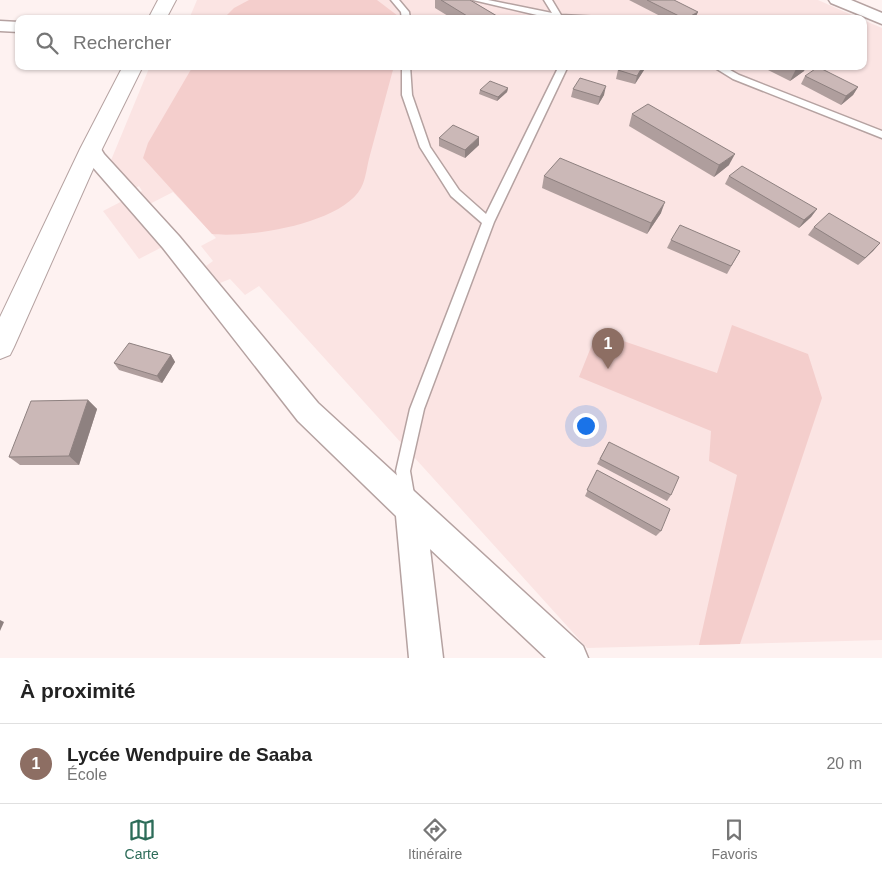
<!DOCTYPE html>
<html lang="fr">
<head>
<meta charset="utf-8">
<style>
	:root { --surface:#fff; --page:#f2f2f2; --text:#222; --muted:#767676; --line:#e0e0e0; --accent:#2d6c59 }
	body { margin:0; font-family:Helvetica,sans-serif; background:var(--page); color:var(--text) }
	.you { position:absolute; left:585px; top:425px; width:18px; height:18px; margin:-12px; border:4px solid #fff; border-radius:50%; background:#1a73e8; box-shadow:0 0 0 8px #1a73e833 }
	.badge { display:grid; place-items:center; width:32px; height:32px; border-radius:50%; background:var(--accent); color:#fff; font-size:16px; font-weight:700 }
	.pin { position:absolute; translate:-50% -41px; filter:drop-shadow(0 1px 2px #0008) }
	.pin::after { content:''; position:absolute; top:26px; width:18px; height:15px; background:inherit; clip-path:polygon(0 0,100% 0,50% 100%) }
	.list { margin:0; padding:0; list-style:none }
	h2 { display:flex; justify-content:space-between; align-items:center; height:65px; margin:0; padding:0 20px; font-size:21px }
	h2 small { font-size:16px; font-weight:400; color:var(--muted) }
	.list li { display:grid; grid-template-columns:32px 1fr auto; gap:15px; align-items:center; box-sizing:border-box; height:80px; padding:0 20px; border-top:1px solid var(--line) }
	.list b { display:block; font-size:19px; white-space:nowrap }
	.list p { margin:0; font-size:16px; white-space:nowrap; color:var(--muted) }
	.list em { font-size:16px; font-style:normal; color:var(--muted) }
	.icon { flex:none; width:28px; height:28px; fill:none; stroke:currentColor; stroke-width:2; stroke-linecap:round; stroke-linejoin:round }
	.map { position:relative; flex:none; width:882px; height:658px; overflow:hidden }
	.search { position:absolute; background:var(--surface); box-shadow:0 1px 4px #0004; left:15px; right:15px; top:15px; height:55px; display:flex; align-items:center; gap:12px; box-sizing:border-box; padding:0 18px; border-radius:10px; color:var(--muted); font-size:19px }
	.sheet { height:145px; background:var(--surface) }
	nav { display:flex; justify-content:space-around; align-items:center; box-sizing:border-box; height:70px; border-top:1px solid var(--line); background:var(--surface); font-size:14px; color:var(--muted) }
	nav a { display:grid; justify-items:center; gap:2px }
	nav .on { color:var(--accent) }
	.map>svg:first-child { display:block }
	.built { fill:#fbe4e3 }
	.green { fill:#f4cecc }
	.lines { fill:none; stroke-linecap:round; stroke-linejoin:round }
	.lane-casing { stroke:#b5a2a1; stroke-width:3 }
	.street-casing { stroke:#b5a2a1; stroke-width:3 }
	.secondary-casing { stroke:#b5a2a1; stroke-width:2 }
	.lane { fill:#fff; fill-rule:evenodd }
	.street { fill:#fff; fill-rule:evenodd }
	.secondary { fill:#fff; fill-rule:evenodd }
	.wall { fill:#af9e9d }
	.shaded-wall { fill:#8e8180 }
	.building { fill:#cbb8b7; stroke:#8e8180 }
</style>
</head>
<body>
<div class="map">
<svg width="882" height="658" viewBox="0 0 882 658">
	<rect width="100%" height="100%" fill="#fef2f1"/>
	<g class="built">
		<polygon points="197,0 818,0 861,19 189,19"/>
		<polygon points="863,20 882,28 882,640 587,648 259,286 245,295 230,279 220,283 206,266 213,261 201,246 216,238 173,192 140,209 168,244 139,259 103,211 142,191 139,186 132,190 109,165 150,66 863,66"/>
	</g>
	<g class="green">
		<polygon points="249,0 377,0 402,19 223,19 234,8"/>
		<path d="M 193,66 L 394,66 C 386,96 378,125 370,155 C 367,165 366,179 361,188 C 341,224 249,238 212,234 L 143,158 L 148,143 Z"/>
		<polygon points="732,325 808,354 822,398 740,644 699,645 737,475 709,461 711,431 579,377 597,332 717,373"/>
	</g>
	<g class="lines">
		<g class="lane-casing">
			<g id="lane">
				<polygon points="391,0 399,0 409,12 410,19 402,19 401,12"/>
				<polygon points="473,0 488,0 552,13 544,0 552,0 561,15 601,17 605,19 554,19"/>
				<polygon points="402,66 410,66 412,95 430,147 459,190 486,214 559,66 568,66 494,222 424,409 410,471 415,500 413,505 408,507 403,505 396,471 410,409 482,223 451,196 420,147 402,95"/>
				<polygon points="712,66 723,66 739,75 882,131 882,138 733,79"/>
			</g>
		</g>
		<g class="street-casing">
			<g id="street">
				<polygon points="829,0 851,0 882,13 882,24 831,3"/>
				<polygon points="0,21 19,22 19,32 0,31"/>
				<polygon points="91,142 98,144 104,154 179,236 318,403 583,646 588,658 546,658 430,549 443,658 409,658 396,516 298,421 163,248 90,164 81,149 84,144"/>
			</g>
		</g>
		<g class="secondary-casing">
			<g id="secondary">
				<polygon points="158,0 176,0 166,19 148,19"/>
				<polygon points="123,66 143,66 102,149 14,347 10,355 0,359 0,317 80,149"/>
			</g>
		</g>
		<use href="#lane" class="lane"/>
		<use href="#street" class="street"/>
		<use href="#secondary" class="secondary"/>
	</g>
	<g class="wall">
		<polygon points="435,0 470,0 502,19 453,19 435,8"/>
		<polygon points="629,0 674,0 695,19 666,19"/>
		<polygon points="621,66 645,66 644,70 635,84 616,79 618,70"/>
		<polygon points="760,66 806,66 804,71 790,81"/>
		<polygon points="805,76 858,87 853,95 841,105 801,84"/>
		<polygon points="508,88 507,92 497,101 479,94 480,90"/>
		<polygon points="573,89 604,95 598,105 571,97"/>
		<polygon points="632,114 729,165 714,177 629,126"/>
		<polygon points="439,138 479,145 465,158 439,146"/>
		<polygon points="544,176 661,213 647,234 542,188"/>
		<polygon points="729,176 817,209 811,217 799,228 725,184"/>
		<polygon points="814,227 880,243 873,251 858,265 808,235"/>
		<polygon points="671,240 740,251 727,274 667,248"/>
		<polygon points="171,355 175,362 162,383 119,370 114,363"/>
		<polygon points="88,400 97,409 79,465 20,465 9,457"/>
		<polygon points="609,442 671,495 667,501 597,464"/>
		<polygon points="597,470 661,531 656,536 585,496"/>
	</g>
	<g class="shaded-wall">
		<polygon points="698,12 695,19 685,19"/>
		<polygon points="643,66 645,66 644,70 635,84 637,76"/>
		<polygon points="800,66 806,66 804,71 790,81 796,69"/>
		<polygon points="606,86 604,95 598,105 600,97"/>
		<polygon points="858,87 853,95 841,105 846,96"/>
		<polygon points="508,88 507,92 497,101 498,97"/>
		<polygon points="479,137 479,145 465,158 465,150"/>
		<polygon points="735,154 729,165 714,177 719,165"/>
		<polygon points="665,202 661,213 647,234 651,223"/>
		<polygon points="817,209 811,217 799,228 804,220"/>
		<polygon points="880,243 873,251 858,265"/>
		<polygon points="171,355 175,362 162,383 157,376"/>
		<polygon points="88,400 97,409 79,465 69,456"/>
		<polygon points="0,620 4,622 0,631"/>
	</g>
	<g class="building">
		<polygon points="441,0 470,0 502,19 472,19"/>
		<polygon points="647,0 674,0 698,12 685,19"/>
		<polygon points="621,66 643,66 637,76 618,70"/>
		<polygon points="790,66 800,66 796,69"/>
		<polygon points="818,67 858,87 846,96 805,76"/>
		<polygon points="580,78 606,86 600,97 573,89"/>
		<polygon points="490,81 508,88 498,97 480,90"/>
		<polygon points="648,104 735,154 719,165 632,114"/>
		<polygon points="453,125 479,137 465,150 439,138"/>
		<polygon points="560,158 665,202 651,223 544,176"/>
		<polygon points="742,166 817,209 804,220 729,176"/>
		<polygon points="829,213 880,243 865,258 814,227"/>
		<polygon points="680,225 740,251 731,266 671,240"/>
		<polygon points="129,343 171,355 157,376 114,363"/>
		<polygon points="88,400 69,456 9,457 31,401"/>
		<polygon points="609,442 679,477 671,495 600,459"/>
		<polygon points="597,470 670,509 661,531 587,490"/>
	</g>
</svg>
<div class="you"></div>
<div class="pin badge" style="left:608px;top:369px;background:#8d6e63">1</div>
<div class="search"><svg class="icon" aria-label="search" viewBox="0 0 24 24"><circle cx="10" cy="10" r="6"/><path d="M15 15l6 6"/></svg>Rechercher</div>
</div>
<section class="sheet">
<h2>À proximité<small></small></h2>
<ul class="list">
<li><span class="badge" style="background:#8d6e63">1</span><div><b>Lycée Wendpuire de Saaba</b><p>École</p></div><em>20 m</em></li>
</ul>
</section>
<nav>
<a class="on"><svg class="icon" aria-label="map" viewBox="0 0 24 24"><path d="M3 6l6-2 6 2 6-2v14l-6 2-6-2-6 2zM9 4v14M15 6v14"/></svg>Carte</a>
<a><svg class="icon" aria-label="directions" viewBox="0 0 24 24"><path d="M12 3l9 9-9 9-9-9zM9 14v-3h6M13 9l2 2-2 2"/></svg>Itinéraire</a>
<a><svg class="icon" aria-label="saved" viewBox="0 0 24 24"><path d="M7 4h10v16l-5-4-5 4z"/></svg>Favoris</a>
</nav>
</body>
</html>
